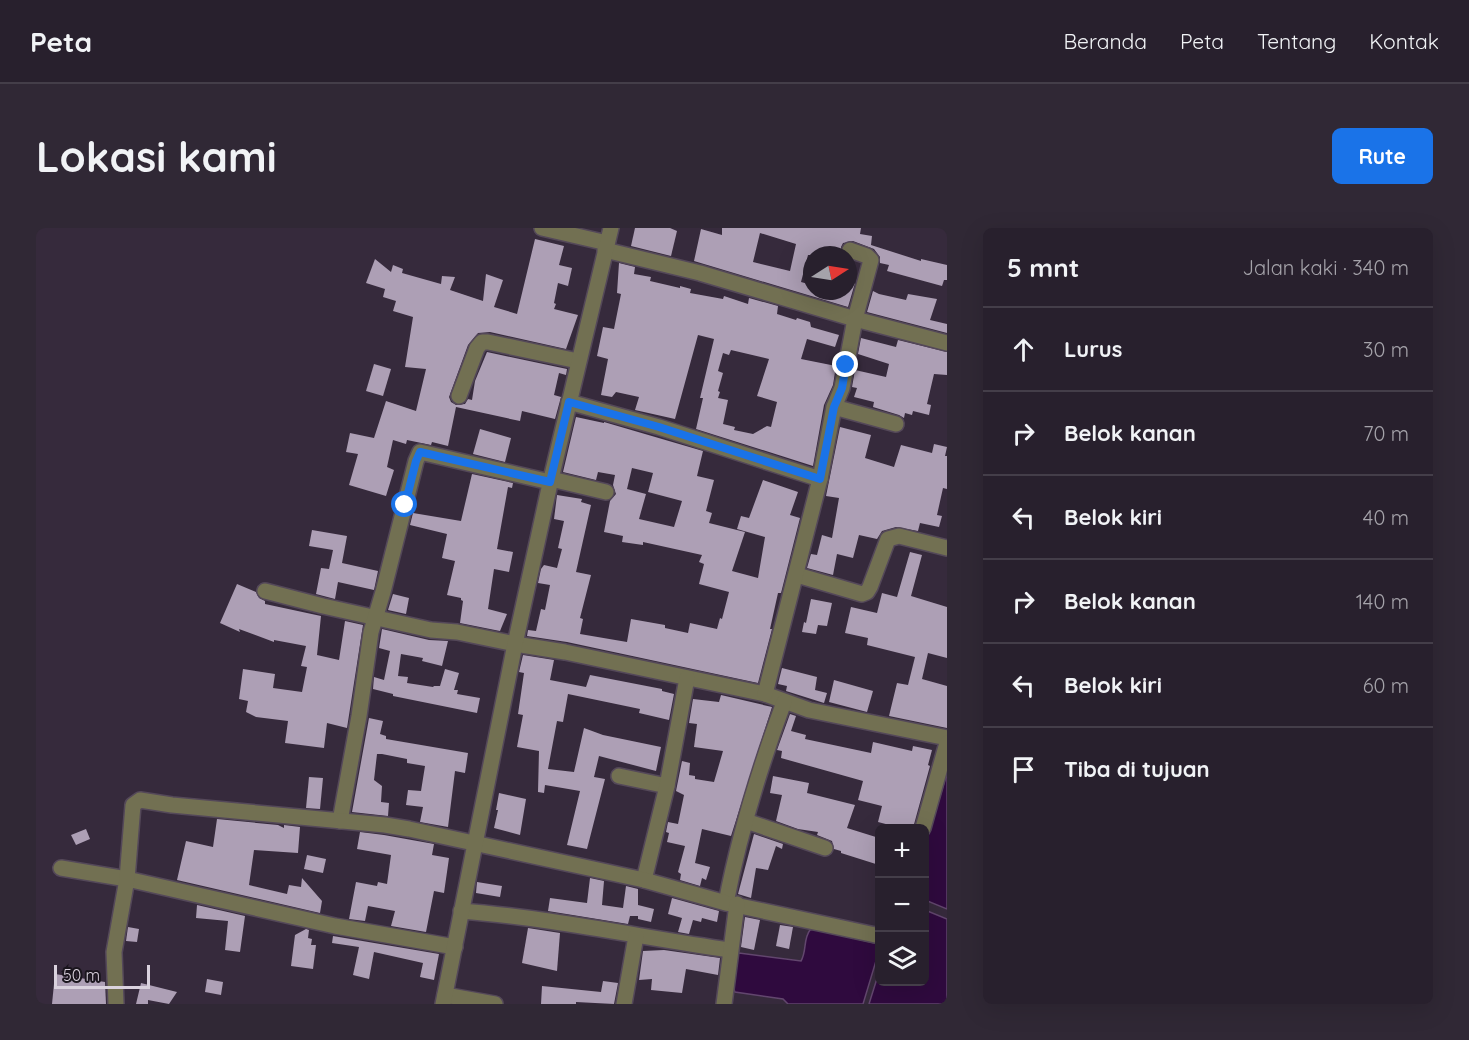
<!DOCTYPE html>
<html lang="id">
<head>
<meta charset="utf-8">
<style>
	:root { --surface:#28202d; --page:#302835; --text:#f1f3f6; --muted:#a5a3aa; --line:#443e49; --accent:#1a73e8 }
	body { margin:0; font-family:Quicksand,sans-serif; background:var(--page); color:var(--text) }
	.controls { position:absolute; right:18px; bottom:18px; display:grid; overflow:hidden; border-radius:9px; box-shadow:0 6px 24px #0002 }
	.controls button { width:54px; height:54px; display:grid; place-items:center; padding:0; border:0; border-bottom:2px solid var(--line); background:var(--surface); color:var(--text); font:30px sans-serif }
	.compass { position:absolute; left:767px; top:18px; width:54px; height:54px; border-radius:50%; background:var(--surface); box-shadow:0 6px 24px #0002; rotate:78deg }
	.scale { position:absolute; left:18px; bottom:15px; width:96px; box-sizing:border-box; padding-left:6px; border:3px solid #dad2de; border-top:0; font-size:16px; line-height:21px; white-space:nowrap; color:#dad2de; -webkit-text-stroke:4px #1a151d; paint-order:stroke }
	.stop { position:absolute; width:18px; height:18px; margin:-14px; border:4px solid #1a73e8; border-radius:50%; background:#fff }
	.stop.end { background:#1a73e8; border-color:#fff; box-shadow:0 2px 6px #0008 }
	.list { margin:0; padding:0; list-style:none }
	h2 { display:flex; justify-content:space-between; align-items:center; height:78px; margin:0; padding:0 24px; font-size:26px }
	h2 small { font-size:20px; font-weight:400; color:var(--muted) }
	.list li { display:grid; grid-template-columns:39px 1fr auto; gap:18px; align-items:center; box-sizing:border-box; height:84px; padding:0 24px; border-top:2px solid var(--line) }
	.list b { display:block; font-size:22px; white-space:nowrap }
	.list em { font-size:20px; font-style:normal; color:var(--muted) }
	.icon { flex:none; width:33px; height:33px; fill:none; stroke:currentColor; stroke-width:2; stroke-linecap:round; stroke-linejoin:round }
	.map { position:relative; flex:none; width:911px; height:776px; overflow:hidden; border-radius:9px }
	header { display:flex; align-items:center; gap:36px; box-sizing:border-box; height:84px; padding:0 30px; background:var(--surface); border-bottom:2px solid var(--line) }
	header strong { font-size:28px }
	nav { display:flex; gap:33px; margin-inline-start:auto; font-size:21px }
	.intro { display:flex; align-items:center; justify-content:space-between; box-sizing:border-box; height:144px; padding:0 36px }
	h1 { margin:0; font-size:42px }
	.button { padding:15px 27px; border-radius:9px; background:var(--accent); color:#fff; font-size:21px; font-weight:700 }
	main { display:flex; gap:36px; padding:0 36px }
	aside { flex:1; background:var(--surface); border-radius:9px; box-shadow:0 6px 24px #0002 }
	.map>svg:first-child { display:block }
	.water { fill:#2f0a3e; stroke:#62466e; stroke-width:1.5 }
	.building { fill:#ad9fb5; fill-rule:evenodd }
	.lines { fill:none; stroke-linecap:round; stroke-linejoin:round }
	.minor-casing { stroke:#544859; stroke-width:18 }
	.minor { stroke:#727052; stroke-width:15 }
	.route { stroke:#1a73e8; stroke-width:8 }
</style>
</head>
<body>
<header>
<strong>Peta</strong>
<nav><a>Beranda</a><a>Peta</a><a>Tentang</a><a>Kontak</a></nav>
</header>
<div class="intro"><h1>Lokasi kami</h1><a class="button">Rute</a></div>
<main>
<div class="map">
<svg width="911" height="776" viewBox="0 0 911 776">
	<rect width="100%" height="100%" fill="#362a3c"/>
	<g class="water">
		<polygon points="911,545 911,681 889,672 889,618"/>
		<polygon points="889,682 911,691 911,776 833,776 843,744 844,754 888,754"/>
		<path d="M 778,701 L 843,716 L 843,723 L 827,776 L 752,776 L 747,771 L 699,764 L 697,759 L 699,728 L 703,725 L 765,733 C 771,723 767,711 774,702 Z"/>
	</g>
	<g class="building">
		<polygon points="599,0 634,0 641,3 635,28 595,18"/>
		<path d="M 686,0 L 825,0 L 824,6 L 836,8 L 835,17 L 885,33 L 885,31 L 911,37 L 911,52 L 908,52 L 906,58 L 851,43 L 853,37 L 844,35 L 844,29 L 838,21 L 817,13 L 807,15 L 805,19 L 806,27 L 772,27 L 765,54 L 776,57 L 776,63 L 812,63 L 812,54 L 819,55 L 812,79 L 658,33 L 665,1 L 686,7 ZM 724,5 L 760,16 L 754,43 L 717,34 Z"/>
		<polygon points="499,11 528,18 523,37 536,40 532,58 522,55 518,75 520,76 518,81 542,87 530,121 454,104 442,105 432,117 413,169 415,174 420,177 429,176 432,171 436,172 439,153 451,124 531,141 530,147 523,145 518,167 525,169 519,191 486,183 484,193 420,179 412,218 396,214 395,217 371,212 370,216 357,212 351,239 358,242 350,268 313,257 322,226 310,224 314,205 338,210 350,173 380,183 390,141 369,139 377,89 357,83 360,73 347,69 349,61 330,55 339,31 355,44 357,37 367,41 366,45 405,56 406,48 419,49 414,62 447,73 450,46 467,52 458,79 481,86"/>
		<path d="M 583,35 L 599,39 L 598,46 L 615,49 L 614,53 L 644,60 L 644,58 L 655,61 L 654,65 L 687,71 L 688,68 L 712,76 L 713,70 L 742,78 L 741,86 L 760,92 L 761,90 L 774,94 L 775,99 L 803,107 L 799,119 L 771,111 L 765,131 L 800,138 L 797,157 L 788,177 L 777,238 L 660,201 L 667,170 L 664,170 L 678,111 L 662,107 L 639,191 L 599,182 L 603,169 L 580,164 L 576,169 L 565,167 L 572,131 L 561,128 L 567,99 L 578,101 L 585,66 L 581,65 ZM 695,122 L 733,131 L 721,168 L 741,174 L 735,199 L 731,198 L 717,206 L 698,202 L 699,199 L 687,196 L 692,172 L 682,170 L 684,164 L 682,163 L 687,145 L 682,143 L 687,125 L 693,127 Z"/>
		<polygon points="837,63 843,66 870,72 872,66 901,71 894,92 911,96 911,105 831,84"/>
		<polygon points="825,110 860,119 862,112 911,124 911,147 898,146 891,176 895,177 893,187 877,183 876,187 869,185 868,190 863,187 837,179 838,174 818,169 821,160 816,159 819,142 850,149 853,136 822,126"/>
		<polygon points="338,136 355,141 347,168 330,163"/>
		<path d="M 540,189 L 568,195 L 568,194 L 667,223 L 661,248 L 678,252 L 670,283 L 676,285 L 673,295 L 709,304 L 696,343 L 722,350 L 729,309 L 701,301 L 705,288 L 713,290 L 727,252 L 762,264 L 754,287 L 764,290 L 745,365 L 742,365 L 734,401 L 736,401 L 722,455 L 531,414 L 491,408 L 492,402 L 500,403 L 505,381 L 509,382 L 514,357 L 502,355 L 505,341 L 508,337 L 521,340 L 526,321 L 522,320 L 528,293 L 518,291 L 521,267 L 546,271 L 545,274 L 555,277 L 540,344 L 555,347 L 544,390 L 547,391 L 544,406 L 591,414 L 595,391 L 629,397 L 629,400 L 652,405 L 654,395 L 681,401 L 684,390 L 686,391 L 693,364 L 663,356 L 668,336 L 663,334 L 666,327 L 607,314 L 607,317 L 586,314 L 587,308 L 568,304 L 574,273 L 580,266 L 577,257 L 579,247 L 562,244 L 560,252 L 527,244 ZM 596,240 L 617,245 L 612,264 L 646,273 L 638,299 L 603,291 L 610,266 L 591,261 Z"/>
		<polygon points="804,199 835,207 829,230 858,239 865,217 896,225 898,216 911,219 909,228 911,228 911,261 907,260 901,287 906,288 903,299 884,295 882,303 860,299 846,303 841,311 823,307 817,330 801,326 797,347 771,340 775,326 781,327 786,307 796,310 803,270 790,268"/>
		<polygon points="444,201 475,210 469,234 437,226"/>
		<polygon points="436,246 477,255 476,260 472,259 461,321 477,324 473,344 458,341 452,381 471,386 464,403 424,395 427,373 425,372 425,370 411,367 419,333 406,330 411,306 374,297 377,285 425,293"/>
		<polygon points="276,302 311,308 306,335 342,343 338,362 302,354 299,371 280,366 285,340 293,341 297,322 273,318"/>
		<polygon points="874,324 886,327 875,368 911,379 911,430 892,425 886,451 911,458 911,500 853,488 861,455 872,457 879,429 831,417 832,410 809,405 815,379 841,385 846,365 861,369"/>
		<polygon points="201,356 220,364 223,370 229,373 229,376 285,388 281,427 303,432 309,393 327,397 311,500 291,495 288,520 249,515 252,493 220,489 210,484 212,473 203,471 207,441 239,446 237,460 266,464 271,439 265,438 270,418 238,412 238,414 203,401 204,404 184,395"/>
		<polygon points="357,366 373,370 370,386 352,382"/>
		<polygon points="775,371 796,375 791,398 782,397 780,406 766,404 768,394 770,395"/>
		<polygon points="346,401 393,412 412,413 406,438 386,433 387,430 365,426 362,448 372,449 371,455 397,459 398,458 404,458 409,441 423,445 418,462 422,462 421,466 444,470 441,485 357,468 357,466 337,461 338,449 348,452 354,423 343,420"/>
		<polygon points="487,427 518,432 514,452 550,459 554,447 626,461 626,463 638,466 633,492 603,485 604,481 532,466 527,494 521,493 512,541 538,544 548,500 567,507 625,519 620,543 563,528 558,549 569,551 551,621 531,617 544,563 509,557 508,565 502,564 503,523 481,519 487,487 482,486 488,445 483,444"/>
		<polygon points="746,440 781,449 779,462 791,465 788,475 750,463 751,458 742,456"/>
		<polygon points="798,452 837,463 831,484 793,474"/>
		<polygon points="685,467 736,479 695,608 666,601 659,635 674,639 670,652 666,650 664,658 644,652 645,646 642,644 649,618 631,614 633,605 630,604 632,594 642,596 648,567 640,563 646,533 654,535 653,547 659,548 659,551 678,554 687,523 658,519 661,496 653,495 657,471 683,474"/>
		<polygon points="754,486 760,488 755,503 770,507 769,511 835,525 837,514 876,523 877,518 896,522 892,537 894,538 877,600 865,600 842,594 846,578 822,572 827,553 745,530 746,523 741,522"/>
		<polygon points="333,490 347,493 344,506 350,508 350,511 432,525 429,545 419,543 412,599 384,594 387,579 370,577 372,562 385,563 389,538 371,535 371,531 346,526 341,526 338,552 346,558 345,574 353,575 352,588 316,584"/>
		<polygon points="737,548 773,555 771,565 819,577 811,600 843,610 843,637 805,625 805,623 798,621 796,613 781,607 782,604 762,601 740,593 746,567 734,565"/>
		<polygon points="273,549 287,550 284,581 270,580"/>
		<polygon points="463,565 490,571 484,607 458,600 462,582 460,582"/>
		<polygon points="181,591 242,597 248,600 248,597 264,599 262,625 218,622 213,657 251,666 253,657 265,659 266,650 286,673 284,685 141,652 150,613 177,619"/>
		<polygon points="50,601 54,611 40,617 35,607"/>
		<polygon points="324,604 348,607 398,616 396,627 413,630 408,665 398,663 390,704 355,698 359,683 332,678 329,693 313,691 320,654 341,658 342,654 351,656 355,627 321,621"/>
		<polygon points="718,606 747,616 746,621 740,618 732,642 720,640 715,670 702,666"/>
		<polygon points="271,627 290,631 287,645 268,641"/>
		<polygon points="554,650 568,653 566,677 587,680 590,658 602,661 602,677 618,681 615,694 602,691 602,688 594,688 592,696 512,683 514,670 551,675"/>
		<polygon points="441,654 466,658 464,669 440,665"/>
		<polygon points="636,670 683,683 681,694 666,690 665,694 657,692 653,706 642,704 646,690 632,686"/>
		<polygon points="161,677 209,688 204,724 189,722 192,693 160,690"/>
		<polygon points="709,689 724,692 718,722 705,719"/>
		<polygon points="744,697 757,699 753,721 740,718"/>
		<polygon points="92,699 103,701 101,714 90,713"/>
		<polygon points="492,700 524,705 521,743 486,735"/>
		<polygon points="270,701 273,702 272,710 276,711 275,717 280,717 277,741 255,738 259,707"/>
		<polygon points="297,708 403,726 398,752 384,749 387,735 338,724 333,751 317,747 323,719 296,715"/>
		<polygon points="628,722 684,730 682,747 650,741 646,765 615,762 616,751 603,752 607,723"/>
		<polygon points="19,746 69,754 70,776 16,776"/>
		<polygon points="171,751 187,754 185,767 169,764"/>
		<polygon points="567,753 582,755 578,776 540,774 540,776 505,776 506,758 565,764"/>
		<polygon points="105,755 141,764 133,776 112,772 112,776 100,776"/>
	</g>
	<g class="lines">
		<g class="minor-casing">
			<g id="minor">
				<polyline points="506,0 571,15"/>
				<polyline points="569,22 664,45 819,91 911,115"/>
				<polyline points="423,168 441,120 446,114 452,114 542,133"/>
				<polyline points="533,174 623,199 784,251"/>
				<polyline points="798,179 860,196"/>
				<polyline points="515,251 570,264"/>
				<polyline points="761,347 826,366 831,364 834,359 852,311 863,308 911,320"/>
				<polyline points="229,363 287,378 395,402 421,404 479,416 529,424 729,466 773,482 911,510"/>
				<polyline points="729,466 784,251 798,179 806,160 819,91 835,32 831,28 814,22"/>
				<polyline points="583,548 631,558"/>
				<polyline points="304,593 323,488 335,404 347,364 380,233 384,224 514,254"/>
				<polyline points="710,593 789,620"/>
				<polyline points="887,600 911,515"/>
				<polyline points="25,640 91,651 299,698 419,719"/>
				<polyline points="608,652 631,558 651,450"/>
				<path d="M 690,675 C 703,607 724,539 748,474"/>
				<path d="M 425,683 C 515,690 604,709 694,722"/>
				<polyline points="409,767 459,776"/>
				<polyline points="80,776 78,724 91,651 97,577 104,572 136,577 349,597 373,601 608,652 690,675 844,708"/>
				<polyline points="407,776 479,416 515,251 575,0"/>
				<polyline points="588,776 600,708"/>
				<polyline points="688,776 701,676"/>
			</g>
		</g>
		<use href="#minor" class="minor"/>
	</g>
	<g class="lines">
		<polyline class="route" points="369,277 380,233 384,224 514,254 533,174 623,199 784,251 798,179 806,160 810,137"/>
	</g>
</svg>
<div class="controls">
<button>+</button>
<button>−</button>
<button><svg class="icon" aria-label="layers" viewBox="0 0 24 24"><path d="M12 4l9 5-9 5-9-5zM3 14l9 5 9-5"/></svg></button>
</div>
<svg class="compass" viewBox="-18 -18 36 36"><path d="M0-13l5 13h-10z" fill="#e53935"/><path d="M0 13l5-13h-10z" fill="#a5a3aa"/></svg>
<div class="scale">50 m</div>
<div class="stop" style="left:369px;top:277px"></div>
<div class="stop end" style="left:810px;top:137px"></div>
</div>
<aside>
<h2>5 mnt<small>Jalan kaki · 340 m</small></h2>
<ul class="list">
<li><svg class="icon" aria-label="ahead" viewBox="0 0 24 24"><path d="M12 20V5M6 11l6-6 6 6"/></svg><div><b>Lurus</b></div><em>30 m</em></li>
<li><svg class="icon" aria-label="right" viewBox="0 0 24 24"><path d="M7 20v-9h11M14 6l5 5-5 5"/></svg><div><b>Belok kanan</b></div><em>70 m</em></li>
<li><svg class="icon" aria-label="left" viewBox="0 0 24 24"><path d="M17 20v-9H6M10 6l-5 5 5 5"/></svg><div><b>Belok kiri</b></div><em>40 m</em></li>
<li><svg class="icon" aria-label="right" viewBox="0 0 24 24"><path d="M7 20v-9h11M14 6l5 5-5 5"/></svg><div><b>Belok kanan</b></div><em>140 m</em></li>
<li><svg class="icon" aria-label="left" viewBox="0 0 24 24"><path d="M17 20v-9H6M10 6l-5 5 5 5"/></svg><div><b>Belok kiri</b></div><em>60 m</em></li>
<li><svg class="icon" aria-label="arrive" viewBox="0 0 24 24"><path d="M6 21V4h12l-3 4 3 4H6"/></svg><div><b>Tiba di tujuan</b></div></li>
</ul>
</aside>
</main>
</body>
</html>
